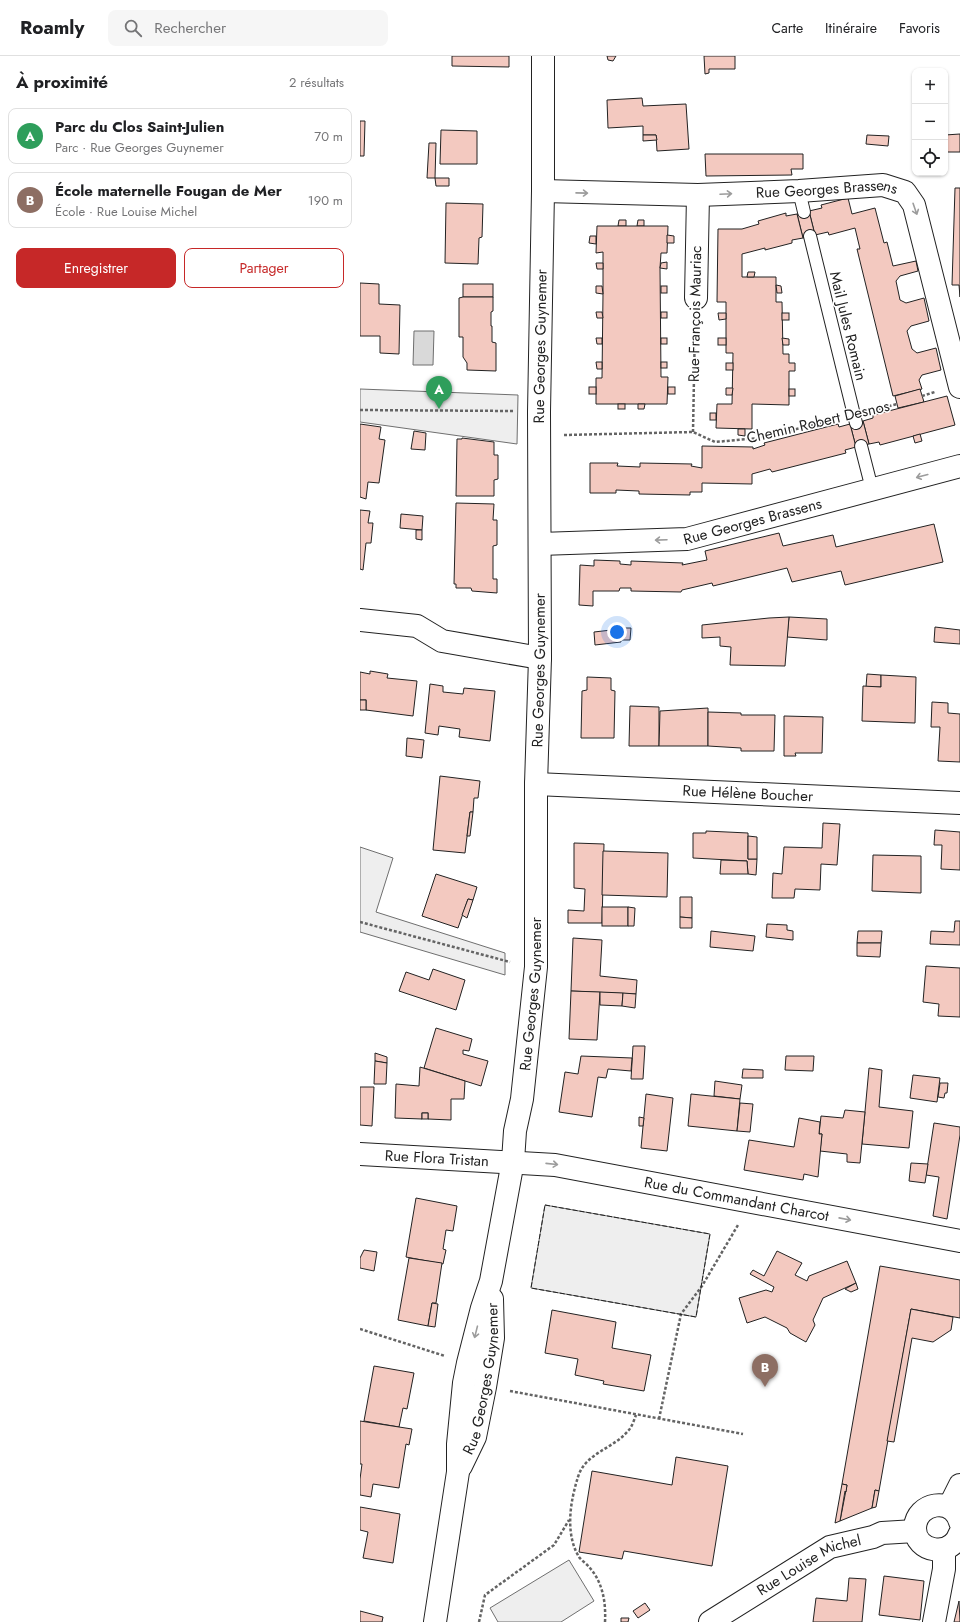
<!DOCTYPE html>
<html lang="fr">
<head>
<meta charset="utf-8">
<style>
	:root { --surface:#fff; --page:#f6f6f6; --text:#202124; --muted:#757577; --line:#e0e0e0; --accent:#c62828 }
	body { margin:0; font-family:Jost,sans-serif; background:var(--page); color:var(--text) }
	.controls { position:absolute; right:12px; top:12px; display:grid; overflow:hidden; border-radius:8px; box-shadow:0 1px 3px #0004 }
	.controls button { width:36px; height:36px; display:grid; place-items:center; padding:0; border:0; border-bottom:1px solid var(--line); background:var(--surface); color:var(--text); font:20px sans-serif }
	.you { position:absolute; left:257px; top:576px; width:14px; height:14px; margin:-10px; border:3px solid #fff; border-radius:50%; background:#1a73e8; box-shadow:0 0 0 6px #1a73e833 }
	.badge { display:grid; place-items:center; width:26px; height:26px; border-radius:50%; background:var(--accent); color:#fff; font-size:13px; font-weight:700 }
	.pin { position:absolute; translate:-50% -33px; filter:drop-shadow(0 1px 2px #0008) }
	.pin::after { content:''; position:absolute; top:21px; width:14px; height:12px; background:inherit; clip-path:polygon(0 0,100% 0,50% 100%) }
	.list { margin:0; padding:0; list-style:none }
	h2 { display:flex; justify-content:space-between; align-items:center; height:52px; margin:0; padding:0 16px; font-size:17px }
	h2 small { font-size:13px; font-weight:400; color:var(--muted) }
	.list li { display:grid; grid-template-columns:26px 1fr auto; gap:12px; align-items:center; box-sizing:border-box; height:56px; margin:0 8px 8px; padding:0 8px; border:1px solid var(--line); border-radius:8px }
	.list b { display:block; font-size:15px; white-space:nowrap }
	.list p { margin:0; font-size:13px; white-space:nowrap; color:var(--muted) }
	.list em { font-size:13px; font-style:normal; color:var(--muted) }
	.actions { display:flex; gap:8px; padding:12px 16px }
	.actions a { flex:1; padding:9px 0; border:1px solid var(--accent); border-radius:8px; text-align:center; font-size:14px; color:var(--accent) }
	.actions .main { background:var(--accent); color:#fff }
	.icon { flex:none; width:22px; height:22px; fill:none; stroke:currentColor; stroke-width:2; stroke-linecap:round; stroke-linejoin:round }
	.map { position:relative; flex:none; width:600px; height:1566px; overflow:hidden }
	header { display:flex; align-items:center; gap:24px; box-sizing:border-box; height:56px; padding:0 20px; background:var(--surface); border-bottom:1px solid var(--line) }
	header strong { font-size:19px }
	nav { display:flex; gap:22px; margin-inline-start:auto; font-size:14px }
	.search { width:280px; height:36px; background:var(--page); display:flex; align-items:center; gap:10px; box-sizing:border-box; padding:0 14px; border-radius:8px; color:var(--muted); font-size:15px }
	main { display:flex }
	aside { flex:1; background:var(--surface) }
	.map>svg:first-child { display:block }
	.green { fill:#eee; stroke:#6f6f6f }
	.water { fill:#d9d9d9; stroke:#6f6f6f }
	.building { fill:#f3c9c0; stroke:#222 }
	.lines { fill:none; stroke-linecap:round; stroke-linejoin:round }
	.lane-casing { stroke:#222; stroke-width:14 }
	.street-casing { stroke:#222; stroke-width:24 }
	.path { stroke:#646464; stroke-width:2.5; stroke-dasharray:3 2; stroke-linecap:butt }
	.lane { stroke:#fff; stroke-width:12 }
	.street { stroke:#fff; stroke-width:22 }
	.fence { stroke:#222; stroke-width:1; stroke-dasharray:5 2; stroke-linecap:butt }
	.oneway { stroke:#9c9c9c }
	.labels { text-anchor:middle; stroke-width:3; stroke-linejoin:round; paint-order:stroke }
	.street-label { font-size:15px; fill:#222; stroke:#fff }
</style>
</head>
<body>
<header>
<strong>Roamly</strong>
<div class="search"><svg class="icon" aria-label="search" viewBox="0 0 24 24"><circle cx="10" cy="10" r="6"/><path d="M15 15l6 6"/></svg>Rechercher</div>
<nav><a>Carte</a><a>Itinéraire</a><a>Favoris</a></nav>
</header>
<main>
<aside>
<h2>À proximité<small>2 résultats</small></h2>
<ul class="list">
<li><span class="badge" style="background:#2e9e5b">A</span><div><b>Parc du Clos Saint-Julien</b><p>Parc · Rue Georges Guynemer</p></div><em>70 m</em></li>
<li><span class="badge" style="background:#8d6e63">B</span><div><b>École maternelle Fougan de Mer</b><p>École · Rue Louise Michel</p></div><em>190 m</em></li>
</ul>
<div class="actions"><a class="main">Enregistrer</a><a>Partager</a></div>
</aside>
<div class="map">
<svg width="600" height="1566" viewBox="0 0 600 1566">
	<rect width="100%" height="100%" fill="#fff"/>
	<g class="green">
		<polygon points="0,333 158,339 157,388 0,366"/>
		<polygon points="0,791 33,802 16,856 145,897 145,919 0,876"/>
		<polygon points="185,1149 350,1178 336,1261 171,1232"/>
		<polygon points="209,1504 234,1545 201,1566 138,1566 130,1552"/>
	</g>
	<polygon class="water" points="54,275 74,275 73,309 53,309"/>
	<g class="building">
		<polygon points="92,0 149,0 149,11 92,10"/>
		<polygon points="247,0 256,0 253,5 248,4"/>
		<polygon points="344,0 375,0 375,13 349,13 349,17 345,18"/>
		<polygon points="282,42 283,50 326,48 329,93 297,95 296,79 283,79 283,70 248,72 247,44"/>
		<polygon points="0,65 5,65 4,100 0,100"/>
		<polygon points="81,74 117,75 117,108 80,108"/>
		<polygon points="600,78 600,96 585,96 585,79"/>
		<polygon points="283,79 296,79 297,84 283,85"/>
		<polygon points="507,79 529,80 528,90 506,88"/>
		<polygon points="69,87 76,87 75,122 67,122"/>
		<polygon points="345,98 443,98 443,113 431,113 432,119 346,120"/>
		<polygon points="75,122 89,122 89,130 76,130"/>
		<polygon points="595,132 600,132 600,241 599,229 592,229"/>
		<polygon points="488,142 492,158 515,152 524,187 527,186 533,210 556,205 558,215 540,220 536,225 540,244 546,247 564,242 569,265 551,270 547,275 552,293 557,297 576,292 581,314 562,319 559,324 562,333 533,340 497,193 500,193 495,172 469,179 468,176 455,179 449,155 462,152 461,149"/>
		<polygon points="86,147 123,148 122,181 119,182 118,208 85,207"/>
		<polygon points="449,155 455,179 443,182 437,158"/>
		<polygon points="426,157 426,160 437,158 443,182 432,184 432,187 405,194 405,192 382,198 382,221 416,221 416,246 422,246 423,298 429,298 429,307 435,307 435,315 429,315 429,349 392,348 392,373 356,372 357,348 372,348 373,297 366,297 366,246 357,246 358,173 382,173 399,168 398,165"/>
		<polygon points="259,164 266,164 266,170 258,170"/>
		<polygon points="278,164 284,164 284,170 277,170"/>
		<polygon points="237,170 308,170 307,197 301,197 300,212 301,321 308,321 307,348 236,348 236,322 242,322 243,238 243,196 236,197"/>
		<polygon points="307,179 314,180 314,187 307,187"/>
		<polygon points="230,180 236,180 236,188 229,187"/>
		<polygon points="307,206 307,213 300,212 301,207"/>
		<polygon points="236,207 243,207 243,213 237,213"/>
		<polygon points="388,216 395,216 394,221 387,221"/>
		<polygon points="0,227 19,228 19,248 40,249 39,298 20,297 20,280 0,280"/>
		<rect x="103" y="228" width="30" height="13"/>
		<polygon points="416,229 421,230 422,237 417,237"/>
		<polygon points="236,230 242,230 243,238 236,237"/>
		<rect x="301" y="230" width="6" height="7"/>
		<polygon points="103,241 133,241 133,255 131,256 131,270 132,270 132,286 136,287 136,315 107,314 107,307 103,301 103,281 99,281 99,242"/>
		<polygon points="236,256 242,256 243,262 237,262"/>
		<rect x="301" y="256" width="6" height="6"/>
		<polygon points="358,257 366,257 366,263 359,264"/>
		<rect x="422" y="257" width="7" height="7"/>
		<polygon points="236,282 242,282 242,288 237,288"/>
		<rect x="301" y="282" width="6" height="6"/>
		<rect x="358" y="282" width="8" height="7"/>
		<polygon points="422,282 429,283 429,289 423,289"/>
		<polygon points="236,306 242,306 242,313 237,313"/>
		<rect x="301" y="306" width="6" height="6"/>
		<rect x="366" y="307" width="7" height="7"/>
		<rect x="229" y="331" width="7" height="7"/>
		<rect x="308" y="331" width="7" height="7"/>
		<polygon points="366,332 373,332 372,339 366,339"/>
		<rect x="429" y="333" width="6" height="7"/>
		<polygon points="560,333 564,346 538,352 535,340"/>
		<polygon points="587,340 595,369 520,389 519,386 509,388 503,365 513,362 513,359"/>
		<rect x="258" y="348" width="7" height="5"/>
		<polygon points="278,348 285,348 284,353 278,353"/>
		<rect x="350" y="357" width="6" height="7"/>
		<polygon points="503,365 509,388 496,391 490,368"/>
		<polygon points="0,368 21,371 19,383 25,384 19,427 8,426 6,443 0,441"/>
		<polygon points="478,368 479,371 490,368 496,391 485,394 486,397 412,416 410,413 392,418 392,428 342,427 342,436 330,436 330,439 279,438 279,435 256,434 256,437 230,437 230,407 258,407 257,410 280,411 280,407 332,408 331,410 342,412 342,390 393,391 393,393 405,389 404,387"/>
		<polygon points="378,373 385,373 385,380 378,379"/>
		<polygon points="54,375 66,377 65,394 51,393"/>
		<polygon points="560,378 562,385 555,387 553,380"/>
		<polygon points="102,382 134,386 134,399 138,399 138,423 134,424 134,440 96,440 97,383 102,383"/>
		<polygon points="96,447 134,448 133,464 137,464 137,489 133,490 133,523 137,523 137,537 112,535 111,532 96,532 96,528 94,528"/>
		<polygon points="0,454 10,455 8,467 13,467 11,487 6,487 3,514 0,513"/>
		<polygon points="41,458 63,460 62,474 40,472"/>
		<polygon points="574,468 583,506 485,529 481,515 432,526 427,512 353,530 352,527 322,534 321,536 271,535 271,532 260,532 259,535 233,535 233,550 219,549 220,509 234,510 234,504 260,505 260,508 271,509 271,505 323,507 322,509 347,504 345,495 419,477 423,490 473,479 476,491"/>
		<polygon points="56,474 62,474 62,484 56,483"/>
		<polygon points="429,561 467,563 467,584 427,581"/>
		<polygon points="429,561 425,610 370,609 371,591 360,590 360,581 342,582 342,569 409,562"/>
		<polygon points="575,571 600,574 600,588 574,586"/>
		<polygon points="262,572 271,572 270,584 262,584"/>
		<polygon points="260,573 261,586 235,589 234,576"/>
		<polygon points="10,615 28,618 27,622 57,625 53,660 6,654 6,644 0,644 0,616 10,618"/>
		<polygon points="507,618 521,619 521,631 506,631"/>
		<polygon points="521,619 556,621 555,667 502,665 503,630 521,631"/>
		<polygon points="227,621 251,622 251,634 255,635 254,682 221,682 222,635 227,634"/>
		<polygon points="70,628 83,630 83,636 103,638 104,632 135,635 130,685 99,681 100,673 79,670 78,679 65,677"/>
		<rect x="0" y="644" width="6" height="10"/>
		<polygon points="572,646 588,647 588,657 600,658 600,706 578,705 580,671 571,671"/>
		<polygon points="270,650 299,651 299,690 269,690"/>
		<polygon points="348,652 348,690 299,690 300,655"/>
		<polygon points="348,656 381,657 381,659 415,659 414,695 381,695 381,692 348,690"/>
		<polygon points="424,660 463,661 462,697 435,697 436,700 424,700"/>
		<polygon points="47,682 64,684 62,702 46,700"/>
		<polygon points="80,720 120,725 118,742 114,742 113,756 110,756 105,797 73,794"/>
		<polygon points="110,756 113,756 110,780 107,780"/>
		<polygon points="463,767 480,768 477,809 461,808 460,834 435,833 434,842 412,842 413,817 422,818 424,791 462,792"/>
		<polygon points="575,774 600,776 600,814 581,813 582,789 574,789"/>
		<polygon points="346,775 388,777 388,803 397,803 396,819 388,818 387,805 333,802 333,777 346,777"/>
		<polygon points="388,780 397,781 397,803 388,803"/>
		<polygon points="214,787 244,788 242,867 208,867 208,854 224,855 225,833 214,832"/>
		<polygon points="243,795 308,797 307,841 242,839"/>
		<polygon points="513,799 561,800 561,837 512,835"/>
		<polygon points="361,804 387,805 388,818 360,818"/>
		<polygon points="76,818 117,831 113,844 108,843 98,872 62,860"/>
		<polygon points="320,841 332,841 332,862 320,861"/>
		<polygon points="108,843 113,844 107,862 102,859"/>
		<rect x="242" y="851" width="26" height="19"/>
		<polygon points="268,851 275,852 274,870 268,870"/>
		<polygon points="320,861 332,862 332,872 320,872"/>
		<polygon points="595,865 600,865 600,889 570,888 571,875 594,876"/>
		<polygon points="407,868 427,869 427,874 433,875 433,884 406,881"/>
		<polygon points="351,875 395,880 393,895 350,891"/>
		<polygon points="498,875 522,875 521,887 497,887"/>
		<polygon points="213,882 242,884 240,920 277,924 276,938 211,935"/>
		<polygon points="497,887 521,887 520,901 497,900"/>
		<polygon points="566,910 600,912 600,961 578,960 579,948 563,946"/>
		<polygon points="73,913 105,924 96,954 39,935 46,916 69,924"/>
		<polygon points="211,935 240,936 237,984 209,983"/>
		<polygon points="240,936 263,937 262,950 240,949"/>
		<polygon points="263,937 276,938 275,952 262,950"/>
		<polygon points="76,972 112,983 109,995 103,994 103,998 128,1005 121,1030 64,1012"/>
		<polygon points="273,990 285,990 283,1023 271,1023"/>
		<polygon points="15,997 27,1001 27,1007 15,1005"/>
		<polygon points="221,1000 272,1002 271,1015 248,1013 246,1022 238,1021 232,1061 199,1056 205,1016 218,1018"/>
		<polygon points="426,1000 454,1000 453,1015 425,1014"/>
		<polygon points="15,1005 27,1007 26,1028 14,1028"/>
		<polygon points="60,1011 105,1025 104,1043 91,1043 91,1064 68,1063 68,1057 62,1057 62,1063 35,1062 36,1028 59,1030"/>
		<polygon points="509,1012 522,1014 519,1051 553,1055 549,1092 502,1088"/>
		<polygon points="383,1013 403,1014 403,1022 382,1022"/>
		<polygon points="553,1019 580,1022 577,1046 550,1042"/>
		<polygon points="355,1025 382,1029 380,1043 354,1040"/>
		<polygon points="580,1027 588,1027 587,1037 585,1037 584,1042 578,1041"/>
		<polygon points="0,1031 14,1031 12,1070 0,1069"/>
		<polygon points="286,1038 313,1042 307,1095 281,1092"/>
		<polygon points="331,1038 380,1043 377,1075 328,1070"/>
		<polygon points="380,1047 393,1048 390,1076 377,1075"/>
		<polygon points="485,1054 505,1056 500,1107 487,1106 487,1098 460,1095 462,1078 459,1078 461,1060 483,1062"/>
		<rect x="62" y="1057" width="6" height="6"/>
		<polygon points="279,1061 284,1062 283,1070 279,1070"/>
		<polygon points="439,1062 460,1066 459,1078 462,1078 458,1121 444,1118 443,1124 384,1114 389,1084 434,1091"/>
		<polygon points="574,1067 600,1071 600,1079 587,1163 573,1160 579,1121 566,1119"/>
		<polygon points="551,1107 568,1108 565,1127 549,1125"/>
		<polygon points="56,1142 97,1150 93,1175 86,1174 83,1193 86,1194 83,1208 46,1201"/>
		<polygon points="4,1194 17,1196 14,1215 0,1212 0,1202"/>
		<polygon points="417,1195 442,1207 435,1219 447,1225 449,1220 487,1205 496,1227 463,1242 453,1264 455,1269 446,1286 430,1277 427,1272 405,1261 387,1267 379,1242 406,1234 412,1236 414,1231 390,1218 393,1214 404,1220"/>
		<polygon points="49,1202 82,1207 76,1247 72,1247 68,1270 38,1264"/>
		<polygon points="520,1210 600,1224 600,1262 551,1253 519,1435 515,1434 512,1452 480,1465 487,1429 482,1428"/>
		<polygon points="496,1227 498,1233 491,1236 485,1233"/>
		<polygon points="72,1247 78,1248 75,1271 68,1270"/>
		<polygon points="551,1253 593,1261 591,1274 573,1286 552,1282 534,1386 527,1385"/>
		<polygon points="192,1254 256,1266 252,1292 291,1299 284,1335 243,1328 244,1325 215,1319 218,1303 185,1297"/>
		<polygon points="14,1310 54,1317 47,1353 43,1352 39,1371 4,1365"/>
		<polygon points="0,1365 52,1373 49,1389 46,1388 39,1432 13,1428 11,1441 0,1439 0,1423 2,1408 0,1408"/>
		<polygon points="316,1401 368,1410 352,1510 264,1495 262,1503 219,1496 232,1415 312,1429"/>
		<polygon points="482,1428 487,1429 486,1436 485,1435 480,1465 475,1467"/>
		<polygon points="515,1434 519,1435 516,1451 512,1452"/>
		<polygon points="0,1451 40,1458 33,1507 3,1502 8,1476 0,1474"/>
		<polygon points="524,1520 564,1525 560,1564 519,1559"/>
		<polygon points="489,1522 506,1523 502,1566 453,1566 456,1542 487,1545"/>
		<polygon points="599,1545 600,1566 594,1566"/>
		<polygon points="285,1547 290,1554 278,1562 273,1555"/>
		<polygon points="0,1555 23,1561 22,1566 0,1566"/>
		<polygon points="261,1562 269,1562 268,1566 261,1566"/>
	</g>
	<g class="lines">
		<g class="lane-casing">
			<g id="lane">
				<polyline points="439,135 444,156"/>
				<polyline points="450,180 496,367"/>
				<polyline points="501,390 512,433"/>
			</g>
		</g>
		<g class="street-casing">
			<g id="street">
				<path id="s1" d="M 183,135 L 338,139 L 439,135 L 523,129 L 545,136 L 554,149 L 600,331"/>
				<polyline points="336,242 338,139"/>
				<path id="s2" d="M 180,488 L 327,483 L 600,410"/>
				<polyline points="0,564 57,570 82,585 180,602"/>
				<path id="s3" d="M 176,728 L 600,747"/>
				<path id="s4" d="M 0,1098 L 195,1109 L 600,1185"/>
				<path id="s5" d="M 101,1410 L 115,1381 L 125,1331 L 133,1282 L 132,1243"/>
				<polyline points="589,1451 600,1429"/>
				<path d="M 600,1466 C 593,1440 556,1446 555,1472 C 555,1496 591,1503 600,1477"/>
				<path id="s6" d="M 75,1566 L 98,1416 L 98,1388 L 104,1327 L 108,1307 L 122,1252 L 131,1225 L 153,1105 L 155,1075 L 162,1043 L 176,911 L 176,728 L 180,602 L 179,356 L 183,135 L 183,0"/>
				<path id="s7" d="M 350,1566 L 470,1491 L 513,1481 L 522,1477 L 555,1475"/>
				<polyline points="574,1566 584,1513 584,1494"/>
			</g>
		</g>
		<g class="path">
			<polyline points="562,340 575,336"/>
			<polyline points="0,354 153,355"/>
			<polyline points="514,354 537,348"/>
			<polyline points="333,376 335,267"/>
			<polyline points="204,379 333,376 355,386 399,382 474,364"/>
			<polyline points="0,866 150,906"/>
			<polyline points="0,1273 85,1300"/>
			<polyline points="150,1335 383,1378"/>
			<polyline points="299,1363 321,1258 342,1230 378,1169"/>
			<polyline points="119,1566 125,1539 194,1489 209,1464"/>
			<path d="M 245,1566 C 246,1547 243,1527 230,1512 C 227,1508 222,1505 219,1501 C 205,1478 210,1446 218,1421 C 225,1397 253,1393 268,1375 C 272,1371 274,1364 276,1359"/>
		</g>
		<use href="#lane" class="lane"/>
		<use href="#street" class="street"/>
		<polygon class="fence" points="185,1149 350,1178 336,1261 171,1232"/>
	</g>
	<defs><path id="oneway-shaft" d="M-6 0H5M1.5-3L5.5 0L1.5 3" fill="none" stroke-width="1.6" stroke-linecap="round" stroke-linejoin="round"/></defs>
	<g class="oneway">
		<use href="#oneway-shaft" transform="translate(222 137) rotate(1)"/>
		<use href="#oneway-shaft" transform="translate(366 138) rotate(-3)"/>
		<use href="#oneway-shaft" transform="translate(555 153) rotate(71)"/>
		<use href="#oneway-shaft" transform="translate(562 420) rotate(165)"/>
		<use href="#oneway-shaft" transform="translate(301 484) rotate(178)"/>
		<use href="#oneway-shaft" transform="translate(192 1108) rotate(6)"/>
		<use href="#oneway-shaft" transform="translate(485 1163) rotate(11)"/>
		<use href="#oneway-shaft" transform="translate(116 1276) rotate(104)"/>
	</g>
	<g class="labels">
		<g class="street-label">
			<text dy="5" stroke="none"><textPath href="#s1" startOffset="284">Rue Georges Brassens</textPath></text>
			<text transform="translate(335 258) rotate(-89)" y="5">Rue François Mauriac</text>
			<text transform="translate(488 270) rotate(76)" y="5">Mail Jules Romain</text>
			<text dy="5" stroke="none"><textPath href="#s6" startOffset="1285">Rue Georges Guynemer</textPath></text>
			<text transform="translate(458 366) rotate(-13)" y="5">Chemin Robert Desnos</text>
			<text dy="5" stroke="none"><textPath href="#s2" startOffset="215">Rue Georges Brassens</textPath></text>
			<text dy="5" stroke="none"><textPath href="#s6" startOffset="961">Rue Georges Guynemer</textPath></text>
			<text dy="5" stroke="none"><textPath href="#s3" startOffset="212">Rue Hélène Boucher</textPath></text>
			<text dy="5" stroke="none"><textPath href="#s6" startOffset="637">Rue Georges Guynemer</textPath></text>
			<text dy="5" stroke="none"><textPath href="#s4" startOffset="77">Rue Flora Tristan</textPath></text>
			<text dy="5" stroke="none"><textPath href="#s4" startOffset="380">Rue du Commandant Charcot</textPath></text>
			<text dy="5" stroke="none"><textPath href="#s5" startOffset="91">Rue Georges Guynemer</textPath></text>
			<text dy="5" stroke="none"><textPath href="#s7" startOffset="115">Rue Louise Michel</textPath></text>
		</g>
	</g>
</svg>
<div class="controls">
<button>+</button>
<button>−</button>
<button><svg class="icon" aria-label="locate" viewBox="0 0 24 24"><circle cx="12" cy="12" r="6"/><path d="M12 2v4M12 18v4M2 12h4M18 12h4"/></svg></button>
</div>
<div class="you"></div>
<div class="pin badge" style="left:79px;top:353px;background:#2e9e5b">A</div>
<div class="pin badge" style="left:405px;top:1331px;background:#8d6e63">B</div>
</div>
</main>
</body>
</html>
